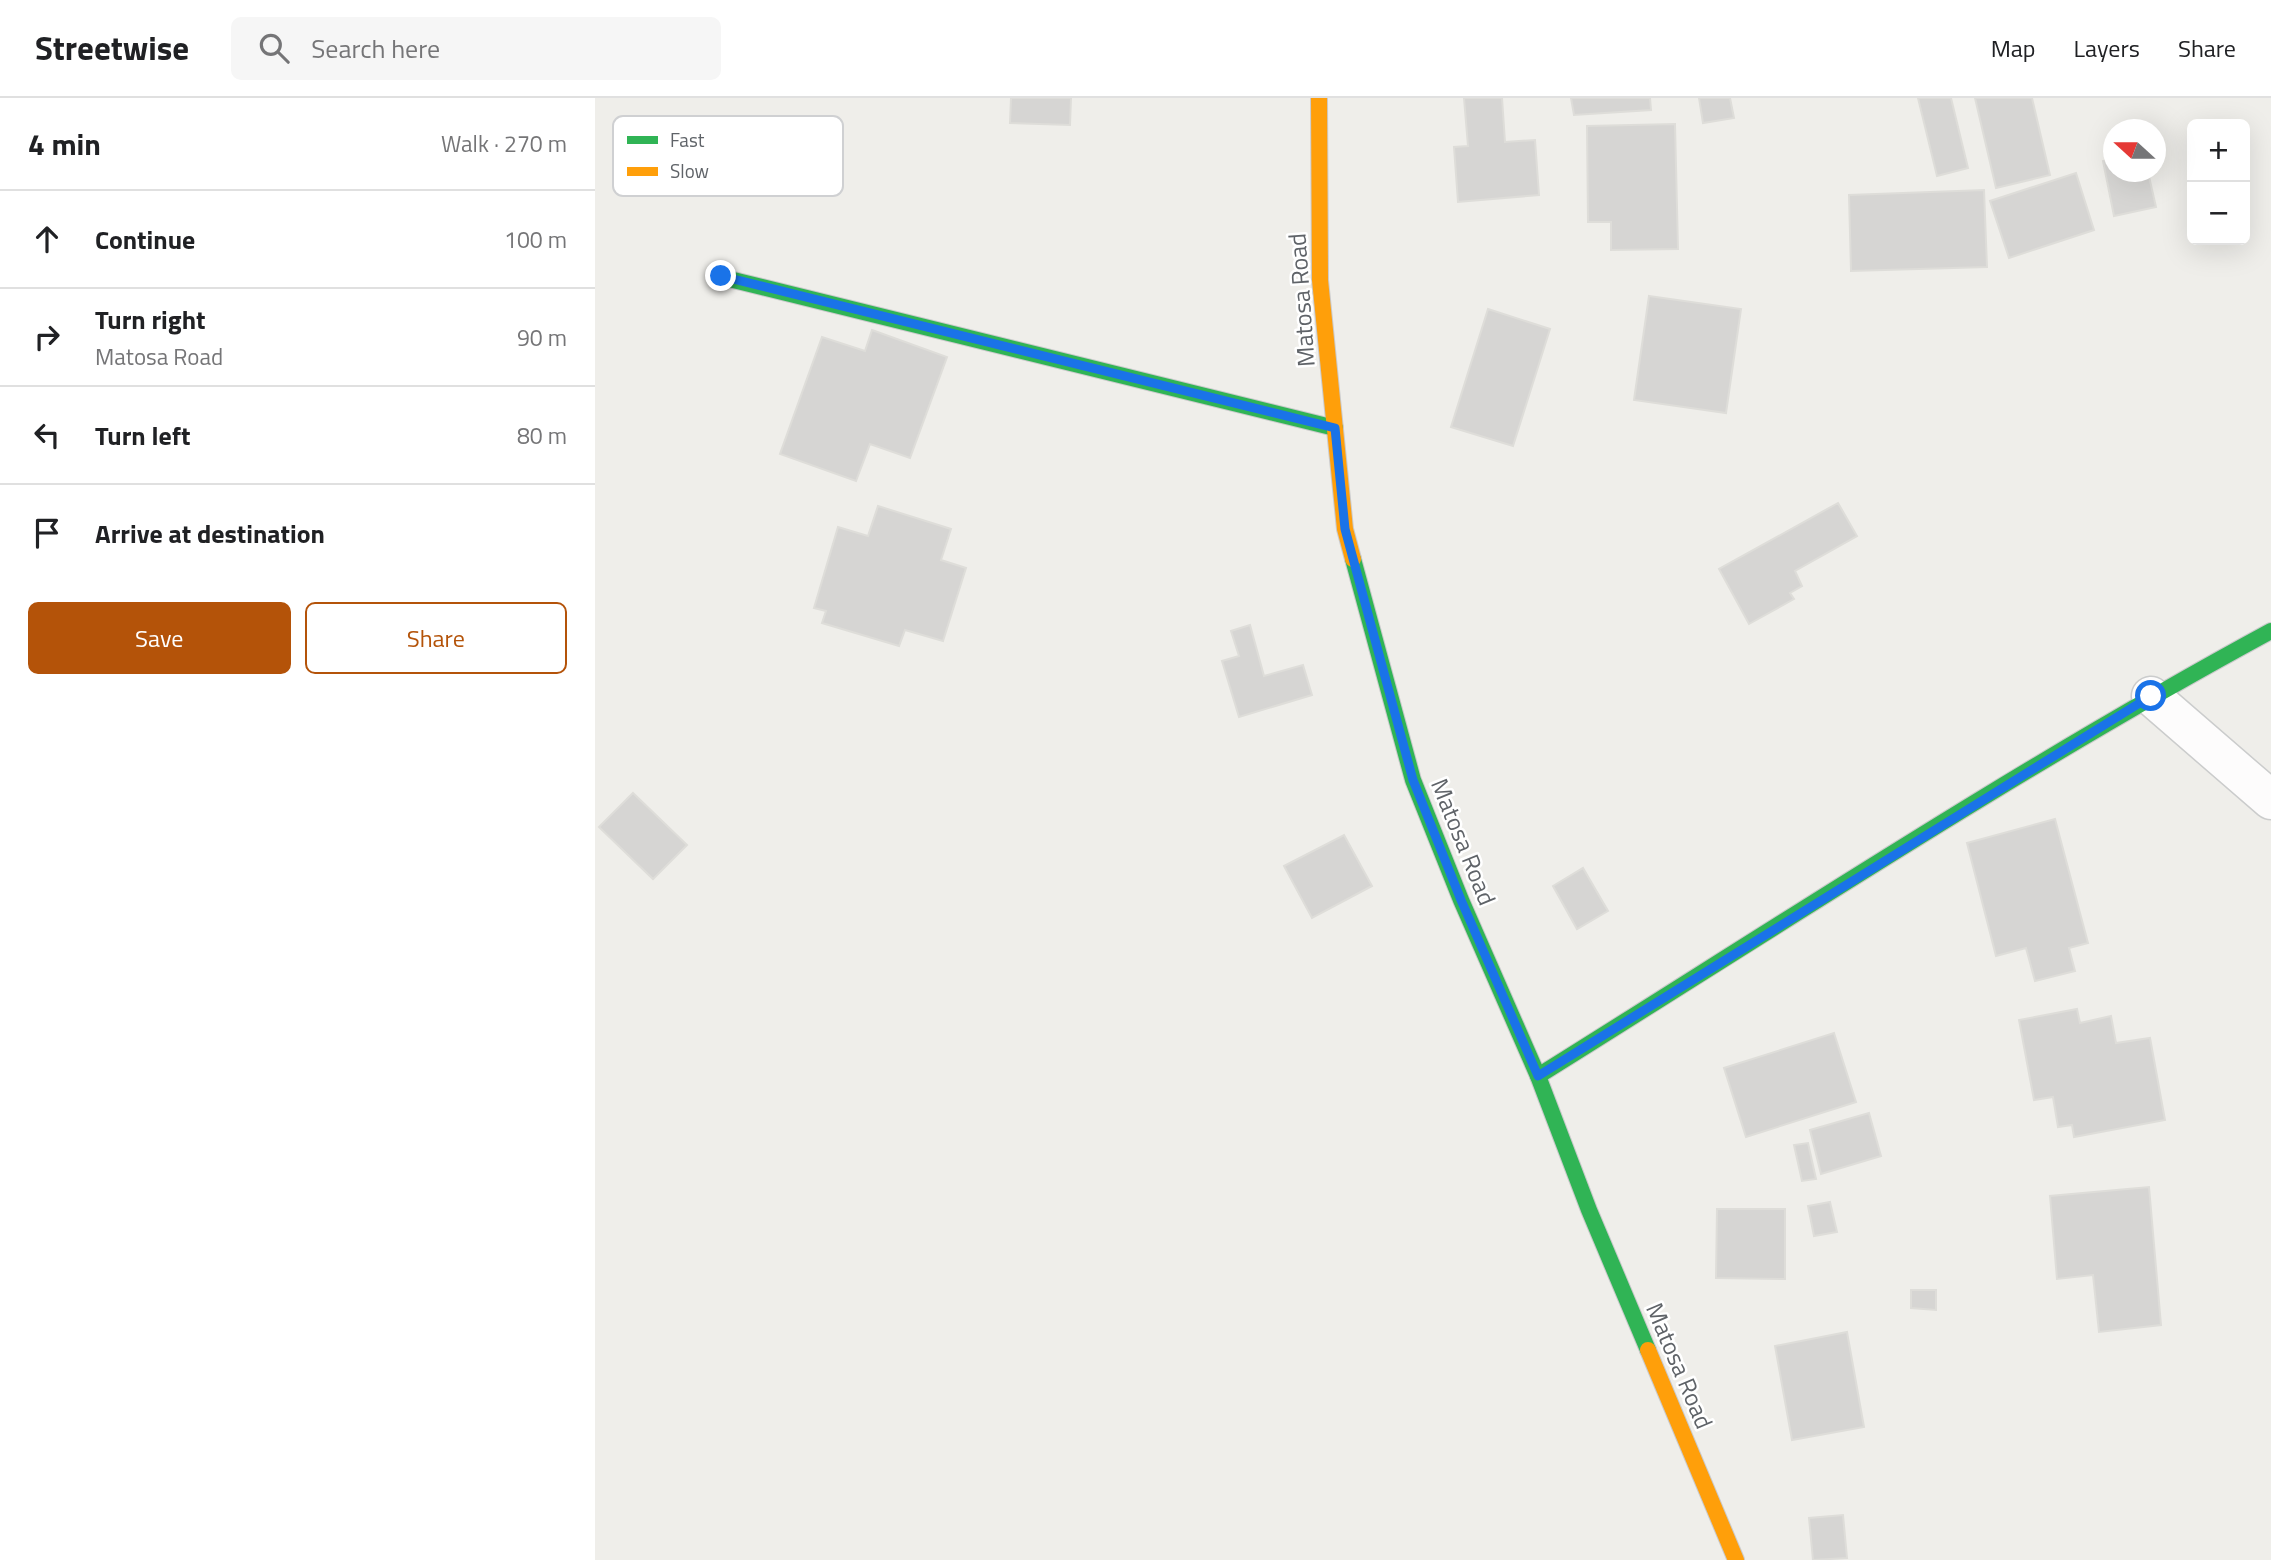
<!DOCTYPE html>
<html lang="en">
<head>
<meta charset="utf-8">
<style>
	:root { --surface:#fff; --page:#f6f6f6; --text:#202124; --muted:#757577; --line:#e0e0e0; --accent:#b45309 }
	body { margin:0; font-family:"Titillium Web",sans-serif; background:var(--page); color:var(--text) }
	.controls { position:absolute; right:21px; top:21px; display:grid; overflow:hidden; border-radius:10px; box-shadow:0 7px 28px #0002 }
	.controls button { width:63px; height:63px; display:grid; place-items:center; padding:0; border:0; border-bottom:2px solid var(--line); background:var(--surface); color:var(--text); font:35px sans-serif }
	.compass { position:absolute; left:1508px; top:21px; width:63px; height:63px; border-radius:50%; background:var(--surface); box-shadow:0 7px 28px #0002; rotate:291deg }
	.stop { position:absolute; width:21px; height:21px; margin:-16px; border:5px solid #1a73e8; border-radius:50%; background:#fff }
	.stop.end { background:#1a73e8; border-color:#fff; box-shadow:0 2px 7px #0008 }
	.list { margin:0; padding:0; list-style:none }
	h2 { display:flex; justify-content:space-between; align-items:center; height:91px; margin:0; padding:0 28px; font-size:30px }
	h2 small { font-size:23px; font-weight:400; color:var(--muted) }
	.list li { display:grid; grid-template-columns:46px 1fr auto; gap:21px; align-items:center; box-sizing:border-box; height:98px; padding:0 28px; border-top:2px solid var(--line) }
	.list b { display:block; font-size:26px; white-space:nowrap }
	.list p { margin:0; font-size:23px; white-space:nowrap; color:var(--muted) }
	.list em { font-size:23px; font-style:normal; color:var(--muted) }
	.actions { display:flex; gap:14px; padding:21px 28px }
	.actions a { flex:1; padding:16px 0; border:2px solid var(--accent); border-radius:10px; text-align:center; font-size:24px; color:var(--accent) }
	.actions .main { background:var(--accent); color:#fff }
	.icon { flex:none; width:38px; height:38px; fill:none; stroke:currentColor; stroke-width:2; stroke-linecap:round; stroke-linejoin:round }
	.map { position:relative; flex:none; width:1676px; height:1462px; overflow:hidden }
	header { display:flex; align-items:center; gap:42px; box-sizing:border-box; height:98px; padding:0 35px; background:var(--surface); border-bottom:2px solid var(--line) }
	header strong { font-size:33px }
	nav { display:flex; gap:38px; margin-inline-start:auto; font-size:24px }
	.search { width:490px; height:63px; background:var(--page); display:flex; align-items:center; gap:18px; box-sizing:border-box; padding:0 24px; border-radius:10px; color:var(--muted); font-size:26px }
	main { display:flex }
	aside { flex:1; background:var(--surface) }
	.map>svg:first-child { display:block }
	.building { fill:#d6d5d3; stroke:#deddd9; stroke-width:2 }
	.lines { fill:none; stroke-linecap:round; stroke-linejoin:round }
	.street-casing { stroke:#cbcccc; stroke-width:41 }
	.fast-casing { stroke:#cacacb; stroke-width:18 }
	.slow-casing { stroke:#cacacb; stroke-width:18 }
	.street { stroke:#fdfcfc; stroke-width:38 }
	.fast { stroke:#30b455; stroke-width:16 }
	.slow { stroke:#ff9f0a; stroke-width:16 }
	.route { stroke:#1a73e8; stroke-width:9 }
	.labels { text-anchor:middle; stroke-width:5; stroke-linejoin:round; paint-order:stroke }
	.street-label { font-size:24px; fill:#5f6368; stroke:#fff }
	.key { fill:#fff; stroke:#cfd0d2; stroke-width:2 }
	.key-label { font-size:19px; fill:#5f6368 }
</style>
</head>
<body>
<header>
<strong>Streetwise</strong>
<div class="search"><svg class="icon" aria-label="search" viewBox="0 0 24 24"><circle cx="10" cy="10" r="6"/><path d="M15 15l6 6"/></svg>Search here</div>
<nav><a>Map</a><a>Layers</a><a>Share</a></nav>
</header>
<main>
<aside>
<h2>4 min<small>Walk · 270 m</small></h2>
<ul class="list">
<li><svg class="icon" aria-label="ahead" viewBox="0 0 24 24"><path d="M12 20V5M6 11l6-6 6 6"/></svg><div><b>Continue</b></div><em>100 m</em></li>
<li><svg class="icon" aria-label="right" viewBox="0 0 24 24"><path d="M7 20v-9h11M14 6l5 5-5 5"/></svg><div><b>Turn right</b><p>Matosa Road</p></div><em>90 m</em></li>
<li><svg class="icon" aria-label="left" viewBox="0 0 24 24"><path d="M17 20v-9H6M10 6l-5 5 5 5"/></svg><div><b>Turn left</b></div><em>80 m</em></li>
<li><svg class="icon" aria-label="arrive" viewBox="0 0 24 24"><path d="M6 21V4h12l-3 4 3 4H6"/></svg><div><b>Arrive at destination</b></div></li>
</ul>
<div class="actions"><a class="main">Save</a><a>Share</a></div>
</aside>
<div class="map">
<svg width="1676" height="1462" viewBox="0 0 1676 1462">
	<rect width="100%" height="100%" fill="#efeeea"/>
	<g class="building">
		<polygon points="416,0 476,0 475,27 415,25"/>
		<polygon points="869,0 907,0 910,44 940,42 944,97 863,104 859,49 873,48"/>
		<polygon points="976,0 1055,0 1056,12 979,17"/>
		<polygon points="1104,0 1135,0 1139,20 1108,25"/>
		<polygon points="1323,0 1356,0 1373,70 1342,78"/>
		<polygon points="1380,0 1437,0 1455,77 1401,90"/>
		<polygon points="1080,26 1083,151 1016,152 1016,124 993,124 992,28"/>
		<polygon points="1518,61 1518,74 1553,74 1561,109 1519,118 1508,63"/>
		<polygon points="1481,75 1499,132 1414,160 1395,103"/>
		<polygon points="1389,92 1392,169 1256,173 1254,97"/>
		<polygon points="1054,198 1146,211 1131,315 1039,302"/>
		<polygon points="893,211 955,231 918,348 856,329"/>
		<polygon points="277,232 352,259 315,360 275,346 261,383 185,356 227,239 270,253"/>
		<polygon points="1243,405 1262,438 1200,473 1207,488 1195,495 1199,501 1154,526 1124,471"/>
		<polygon points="283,408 356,431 346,462 371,470 348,543 310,532 304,548 227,525 231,513 219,510 243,429 273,438"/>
		<polygon points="655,527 669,578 708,567 717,597 644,619 627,563 644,558 636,533"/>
		<polygon points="38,695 92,747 58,781 4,729"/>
		<polygon points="1460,721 1493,845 1474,850 1480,873 1440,883 1431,850 1401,858 1372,745"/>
		<polygon points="749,737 777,788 717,820 689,768"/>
		<polygon points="988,770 1013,813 982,831 958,788"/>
		<polygon points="1482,911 1485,925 1516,918 1521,945 1555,940 1570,1022 1479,1039 1477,1027 1463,1029 1458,999 1439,1002 1424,922"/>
		<polygon points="1239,935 1261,1004 1151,1039 1129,970"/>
		<polygon points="1274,1015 1286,1058 1226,1076 1215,1032"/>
		<polygon points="1213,1045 1221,1081 1207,1083 1199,1047"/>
		<polygon points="1554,1089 1566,1227 1504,1234 1498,1177 1462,1181 1455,1098"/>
		<polygon points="1235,1104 1242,1134 1219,1138 1213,1108"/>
		<polygon points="1122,1111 1190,1111 1190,1181 1121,1180"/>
		<polygon points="1316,1192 1341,1192 1341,1212 1316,1210"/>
		<polygon points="1252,1234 1269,1329 1197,1342 1180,1248"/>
		<polygon points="1248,1417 1252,1460 1218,1462 1214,1420"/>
	</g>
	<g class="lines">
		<g class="street-casing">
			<polyline id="street" points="1556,598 1676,702"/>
		</g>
		<g class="fast-casing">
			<g id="fast">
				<polyline points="126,179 740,330"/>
				<polyline points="758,461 818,682 866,802 943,978 994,1112 1053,1252"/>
				<path d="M 943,978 C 1185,827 1425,669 1676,533"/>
			</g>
		</g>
		<g class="slow-casing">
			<g id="slow">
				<polyline points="724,0 725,182 750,431 758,461"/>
				<polyline points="1053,1252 1141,1462"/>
			</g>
		</g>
		<use href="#street" class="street"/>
		<use href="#fast" class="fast"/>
		<use href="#slow" class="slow"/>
	</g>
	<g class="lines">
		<polyline class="route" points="126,178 740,330 750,431 818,682 866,802 943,978 1556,598"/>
	</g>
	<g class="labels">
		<g class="street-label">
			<text transform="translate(707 202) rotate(-94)" y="8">Matosa Road</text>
			<text transform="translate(868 744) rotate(68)" y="8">Matosa Road</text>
			<text transform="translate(1084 1268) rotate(67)" y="8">Matosa Road</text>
		</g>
	</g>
	<rect x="18" y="18" width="230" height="80" rx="10" class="key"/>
	<rect x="32" y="38" width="31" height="8" fill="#30b455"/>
	<rect x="32" y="69" width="31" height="9" fill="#ff9f0a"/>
	<g class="key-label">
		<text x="75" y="49">Fast</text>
		<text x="75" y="80">Slow</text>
	</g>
</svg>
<div class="controls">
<button>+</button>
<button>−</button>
</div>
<svg class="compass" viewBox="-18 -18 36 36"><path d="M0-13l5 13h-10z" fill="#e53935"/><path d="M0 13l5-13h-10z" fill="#757577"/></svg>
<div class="stop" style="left:1556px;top:598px"></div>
<div class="stop end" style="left:126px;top:178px"></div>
</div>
</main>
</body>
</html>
